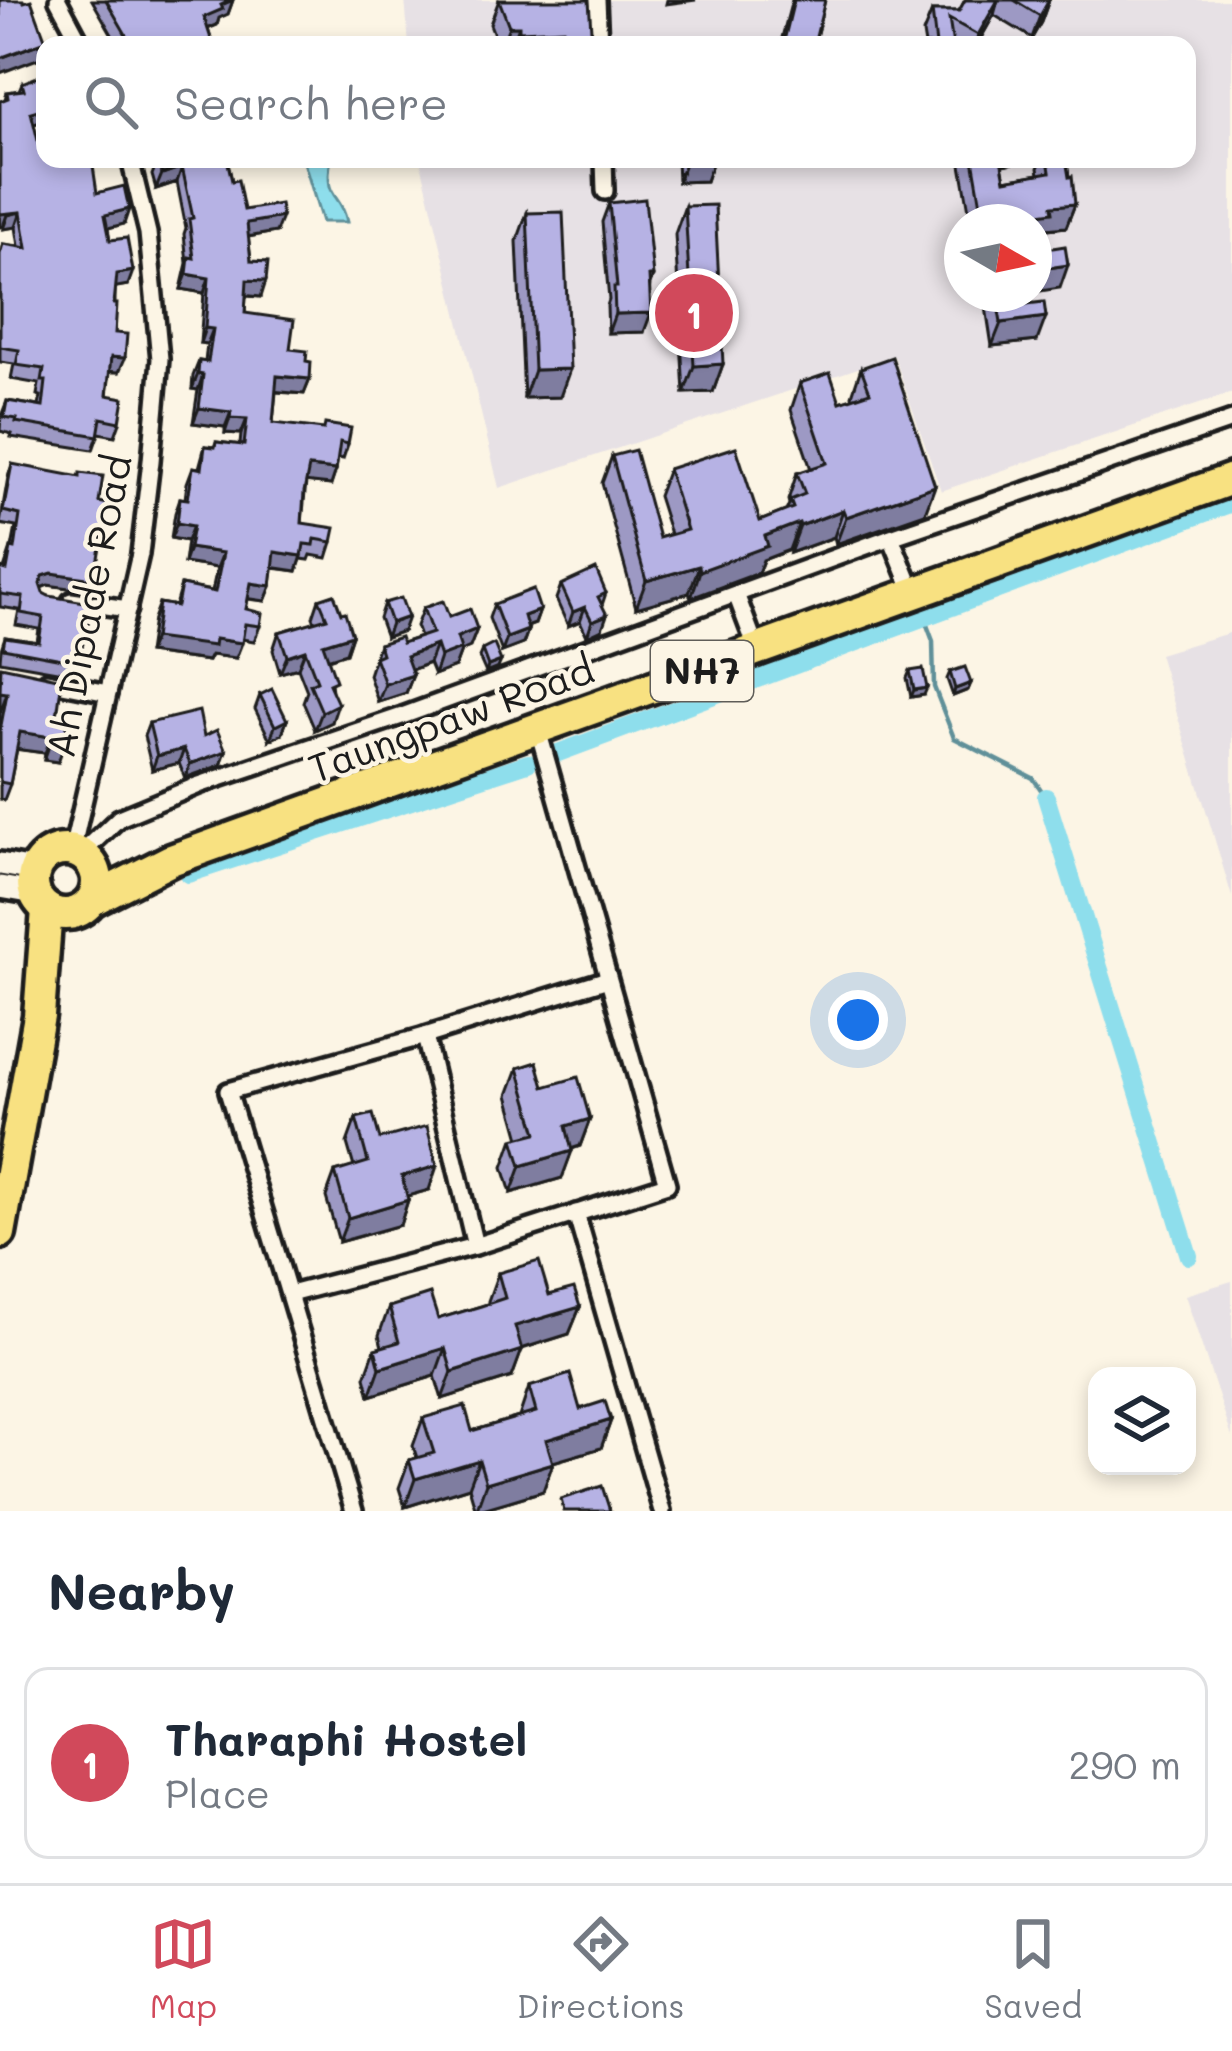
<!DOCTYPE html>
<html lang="en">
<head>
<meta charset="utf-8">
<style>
	:root { --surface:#fff; --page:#f2f2f3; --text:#1f2937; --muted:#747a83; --line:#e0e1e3; --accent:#d1495b }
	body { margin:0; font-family:Mali,sans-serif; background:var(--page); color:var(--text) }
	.controls { position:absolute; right:36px; bottom:36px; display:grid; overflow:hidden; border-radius:24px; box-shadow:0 6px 18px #0003 }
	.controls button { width:108px; height:108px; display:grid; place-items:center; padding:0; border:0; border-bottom:3px solid var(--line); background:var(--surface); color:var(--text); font:60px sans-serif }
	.compass { position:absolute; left:944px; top:204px; width:108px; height:108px; border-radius:50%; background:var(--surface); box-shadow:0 6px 18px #0003; rotate:99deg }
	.you { position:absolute; left:858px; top:1020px; width:42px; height:42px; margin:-30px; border:9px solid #fff; border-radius:50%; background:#1a73e8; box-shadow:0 0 0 18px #1a73e833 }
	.badge { display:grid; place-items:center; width:78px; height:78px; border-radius:50%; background:var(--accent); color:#fff; font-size:39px; font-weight:700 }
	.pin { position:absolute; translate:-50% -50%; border:6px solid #fff; box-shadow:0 3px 12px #0006 }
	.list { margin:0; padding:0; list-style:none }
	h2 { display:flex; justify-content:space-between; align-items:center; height:156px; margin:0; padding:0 48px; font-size:51px }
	h2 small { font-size:39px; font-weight:400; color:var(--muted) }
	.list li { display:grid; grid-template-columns:78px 1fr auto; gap:36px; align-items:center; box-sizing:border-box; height:192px; margin:0 24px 24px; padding:0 24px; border:3px solid var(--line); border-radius:24px }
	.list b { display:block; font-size:45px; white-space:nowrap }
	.list p { margin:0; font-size:39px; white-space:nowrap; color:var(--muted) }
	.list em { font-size:39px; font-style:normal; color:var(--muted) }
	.icon { flex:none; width:66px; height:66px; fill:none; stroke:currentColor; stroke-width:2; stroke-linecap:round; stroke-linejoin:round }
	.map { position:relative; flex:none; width:1232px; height:1511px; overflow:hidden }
	.search { position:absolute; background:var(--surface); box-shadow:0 6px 18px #0003; left:36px; right:36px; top:36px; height:132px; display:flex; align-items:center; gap:30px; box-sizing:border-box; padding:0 42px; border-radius:24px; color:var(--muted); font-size:45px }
	.sheet { height:372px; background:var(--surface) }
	nav { display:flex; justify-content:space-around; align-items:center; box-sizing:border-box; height:168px; border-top:3px solid var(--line); background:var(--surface); font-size:33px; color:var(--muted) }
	nav a { display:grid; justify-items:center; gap:6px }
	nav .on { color:var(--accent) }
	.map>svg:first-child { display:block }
	.built { fill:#e7e1e5; fill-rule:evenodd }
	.water { fill:#8edeec; stroke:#609099; stroke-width:3 }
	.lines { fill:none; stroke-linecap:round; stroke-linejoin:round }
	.stream { stroke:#609099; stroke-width:4.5 }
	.canal { stroke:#8edeec; stroke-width:18 }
	.street-casing { stroke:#1c1c1c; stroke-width:24 }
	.secondary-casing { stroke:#1c1c1c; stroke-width:30 }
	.highway-casing { stroke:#1c1c1c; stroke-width:39 }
	.street { stroke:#fcf5e5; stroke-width:15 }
	.secondary { stroke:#fcf5e5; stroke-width:21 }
	.highway { stroke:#f8e181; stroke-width:30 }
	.wall { fill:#9d99c4; stroke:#1c1c1c; stroke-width:3 }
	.shaded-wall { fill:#7f7da0; stroke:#1c1c1c; stroke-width:3 }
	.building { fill:#b6b2e4; stroke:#1c1c1c; stroke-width:3 }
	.labels { text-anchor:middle; stroke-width:9; stroke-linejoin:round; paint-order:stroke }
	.shield { fill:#fcf5e5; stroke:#5f5d58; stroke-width:3 }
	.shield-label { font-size:36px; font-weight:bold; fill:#1c1c1c }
	.street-label { font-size:39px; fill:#1c1c1c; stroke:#fcf5e5 }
</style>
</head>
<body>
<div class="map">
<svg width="1232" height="1511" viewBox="0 0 1232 1511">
	<rect width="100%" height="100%" fill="#fcf5e5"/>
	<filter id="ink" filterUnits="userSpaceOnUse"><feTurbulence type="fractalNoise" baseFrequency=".00833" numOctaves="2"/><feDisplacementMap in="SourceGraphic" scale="24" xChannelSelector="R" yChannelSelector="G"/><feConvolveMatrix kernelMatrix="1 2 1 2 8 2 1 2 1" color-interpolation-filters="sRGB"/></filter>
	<g filter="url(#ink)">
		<g class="built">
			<path d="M 405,0 L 1232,0 L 1232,393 L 941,491 L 894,356 L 499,488 L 420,159 L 1187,159 L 1187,45 L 409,45 ZM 962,222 L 1034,222 L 1034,294 L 962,294 Z"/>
			<polygon points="1232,632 1232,897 1159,654"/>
			<polygon points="1232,1281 1232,1437 1185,1295"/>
		</g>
		<path class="water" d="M 303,159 L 331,159 C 323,201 341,191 347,222 L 322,222 Z"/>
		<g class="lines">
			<polyline class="stream" points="924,617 933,641 934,687 954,738 1033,778 1046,797"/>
			<g class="canal">
				<polyline points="558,753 1232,503"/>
				<polyline points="1046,797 1189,1256"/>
				<polyline points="188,874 528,763"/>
			</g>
			<g class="street-casing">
				<g id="street">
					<polyline points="58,0 82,45"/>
					<polyline points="597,0 599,45"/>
					<polyline points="604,159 605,191"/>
					<polyline points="891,537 914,594"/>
					<polyline points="736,594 757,650"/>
					<polyline points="71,601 128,609"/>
					<polyline points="47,681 108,693"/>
					<polyline points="72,851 140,554 151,461 160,359 148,233 130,159"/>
					<polyline points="81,854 119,818 199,785 402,716 891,537 1232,420"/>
					<polyline points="425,1036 475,1246"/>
					<polyline points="576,1213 662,1511"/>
					<polyline points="290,1294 475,1246 667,1184 538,730"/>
					<polyline points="354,1511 228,1091 425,1036 608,979"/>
				</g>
			</g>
			<g class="secondary-casing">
				<g id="secondary">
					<polyline points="0,864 35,870"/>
					<polyline points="0,887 35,893"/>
				</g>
			</g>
			<g class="highway-casing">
				<g id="highway">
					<circle cx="65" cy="882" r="32"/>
					<polyline points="92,900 171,860 1232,479"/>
					<polyline points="0,1233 39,1016 47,909"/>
				</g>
			</g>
			<use href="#street" class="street"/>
			<use href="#secondary" class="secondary"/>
			<use href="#highway" class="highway"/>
		</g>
		<g class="wall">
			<polygon points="92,0 233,0 228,14 219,18 217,25 208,29 213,45 118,45"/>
			<polygon points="499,0 592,45 498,45 490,24"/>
			<polygon points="792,0 825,0 814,45 780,45"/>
			<polygon points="965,0 1049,0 1041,22 1032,38 994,15 977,45 925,45 923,33 932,11 959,11"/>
			<polygon points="22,83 41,153 97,193 124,224 108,228 110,240 128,285 115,287 115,333 119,372 110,372 107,395 120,422 115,436 99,433 93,450 11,437 12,434 0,431 1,416 7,401 39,406 41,396 37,395 39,384 11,379 14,364 0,362 0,253 3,244 19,246 16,227 3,229 3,226 5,99 7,92 19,90"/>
			<polygon points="161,159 229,159 228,162 232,181 244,210 276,232 248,237 251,261 261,297 246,296 245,313 306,361 310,379 304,394 276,392 273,423 348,444 343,459 338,458 336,470 331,485 306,482 302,523 332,542 327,558 311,555 309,560 301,559 297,571 273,568 271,586 265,601 248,599 246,609 260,626 254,641 242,639 236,658 211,655 208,661 148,653 153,619 159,603 175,606 181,585 212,591 217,568 184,563 187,541 171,538 175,513 180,498 185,499 187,483 193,467 199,468 205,446 214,447 216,442 240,445 241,434 225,433 225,427 193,423 198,390 192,389 193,376 199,361 205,362 207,344 200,343 204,293 181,289 187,263 184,234 186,228 177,182 156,189 152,175 158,160"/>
			<polygon points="677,159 713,159 706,181 678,182"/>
			<polygon points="960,159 1038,159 1002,165 1005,180 1039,174 1038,168 1042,159 1066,159 1075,204 1066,227 1047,229 1045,235 1034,237 1034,222 971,222"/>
			<polygon points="609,203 653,276 650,285 644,332 608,333 607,306 609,300 602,222"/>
			<polygon points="685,206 723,364 713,392 684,393 675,234"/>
			<polygon points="527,213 560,397 524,398 517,241"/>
			<polygon points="984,294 1024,294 1037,341 992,346"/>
			<polygon points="861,368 925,513 836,544 834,537 790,553 789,550 763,560 758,573 691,598 689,593 636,608 602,483 612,456 659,538 670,534 658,496 668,469 760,521 786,511 789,504 788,500 797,473 811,469 791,410 800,383 840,402 853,398 852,395"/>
			<polygon points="12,464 99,502 90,591 48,585 41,588 43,593 87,630 74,674 0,661 1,649 5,637 37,642 39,629 16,625 19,610 0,607 0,568 4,569 11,548 12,548 16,527 0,524 8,477"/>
			<polygon points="561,585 606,593 602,605 602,629 587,636 580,621 568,626 556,599"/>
			<polygon points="319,599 341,613 352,635 346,653 328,659 332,691 332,722 315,730 303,702 307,691 298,668 280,673 273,650 279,632 315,622 313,617"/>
			<polygon points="384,603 403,631 386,637 379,618"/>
			<polygon points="494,604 540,610 535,624 527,627 528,630 523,644 502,652 489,618"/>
			<polygon points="423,608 477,629 470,647 461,651 455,667 434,675 429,663 411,670 413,675 406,693 378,702 369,675 379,644 402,643 420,637 416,626"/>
			<polygon points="482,650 498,668 486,673 479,657"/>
			<polygon points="0,668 57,716 58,762 44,760 45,753 17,749 10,784 4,800 0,799"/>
			<polygon points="910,671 924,695 911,697 907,678"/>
			<polygon points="950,672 971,683 968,690 953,696 947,679"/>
			<polygon points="260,695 287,720 282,734 270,740 255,709"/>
			<polygon points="149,723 204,736 221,765 185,778 179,763 152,770 144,736"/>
			<polygon points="518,1068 590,1119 580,1146 572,1149 562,1178 511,1193 503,1167 513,1139 520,1138 508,1095"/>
			<polygon points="356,1118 380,1139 429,1190 407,1196 408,1200 400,1225 339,1242 326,1197 335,1172 354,1167 347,1143"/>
			<polygon points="498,1273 580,1307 569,1334 522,1349 512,1377 442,1399 435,1376 370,1396 365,1377 375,1349 382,1347 379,1335 389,1307 438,1319 488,1304 488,1301"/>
			<polygon points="529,1387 611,1420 601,1448 553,1462 543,1491 476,1511 469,1487 405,1507 399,1488 409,1460 417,1458 413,1446 423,1418 472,1431 519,1417"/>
		</g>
		<g class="shaded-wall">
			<polygon points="233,0 228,14 219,18 217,25 199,32 204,17 221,5"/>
			<polygon points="667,0 696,0 666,4"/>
			<polygon points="998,0 994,15 977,45 974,45"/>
			<polygon points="1049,0 1041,22 1032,38 1040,16"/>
			<polygon points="509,26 519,26 512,45 502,45"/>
			<polygon points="563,29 557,45 514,45 519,31"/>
			<polygon points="46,41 40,58 0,73 0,58"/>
			<polygon points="45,108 45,121 26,126 31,112"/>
			<polygon points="993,159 1038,159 990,167"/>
			<polygon points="713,161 706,181 678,182 685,163"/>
			<polygon points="182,167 177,182 156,189 162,174"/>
			<polygon points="1075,204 1066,227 1047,229 1045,235 1034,237 1034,222 1010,222 1011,218 1052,206"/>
			<polygon points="129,209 124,224 100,230 105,215"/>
			<polygon points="8,212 3,226 0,227 0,214"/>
			<polygon points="21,212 16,227 3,229 8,215"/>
			<polygon points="282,217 276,232 241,238 247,223"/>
			<polygon points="1068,265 1060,288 1034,292 1034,270"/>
			<polygon points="133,271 128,285 112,288 117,274"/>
			<polygon points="187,274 209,278 204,293 181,289"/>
			<polygon points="247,280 266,281 261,297 241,295"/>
			<polygon points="651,313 644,332 608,333 615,314"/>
			<polygon points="1046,317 1037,341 992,346 1001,323"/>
			<polygon points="205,328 213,329 207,344 200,343"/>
			<polygon points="111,357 125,358 119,372 106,371"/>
			<polygon points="723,364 713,392 684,393 694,366"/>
			<polygon points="570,369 560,397 524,398 534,370"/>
			<polygon points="198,374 203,375 198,390 192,389"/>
			<polygon points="277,376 310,379 304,394 271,391"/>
			<polygon points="199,408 231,412 225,427 193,423"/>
			<polygon points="230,418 247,419 241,434 225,433"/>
			<polygon points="309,467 336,470 331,485 303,482"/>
			<polygon points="935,486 925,513 836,544 846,517"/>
			<polygon points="843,510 834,537 790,553 800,526"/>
			<polygon points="177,523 193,526 187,541 171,538"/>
			<polygon points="799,523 789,550 763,560 758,573 691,598 700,571 765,536"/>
			<polygon points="189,548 223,553 217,568 184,563"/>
			<polygon points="275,552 302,556 297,571 270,567"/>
			<polygon points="699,566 689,593 636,608 646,581"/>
			<polygon points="52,573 94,579 90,591 48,585 38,589 43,576"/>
			<polygon points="251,583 271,586 265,601 245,598"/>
			<polygon points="585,607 580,621 568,626 573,612"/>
			<polygon points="540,610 535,624 518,630 524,616"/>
			<polygon points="607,615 602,629 587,636 592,621"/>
			<polygon points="408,617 403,631 386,637 391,623"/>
			<polygon points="477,629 470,647 461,651 455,667 434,675 440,657 457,637"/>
			<polygon points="528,630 523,644 502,652 507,638"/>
			<polygon points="352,635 346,653 317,662 323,644"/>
			<polygon points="154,638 215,639 242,643 236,658 211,655 208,661 148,653"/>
			<polygon points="436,645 429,663 400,674 406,656"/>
			<polygon points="305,650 298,668 280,673 287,656"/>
			<polygon points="501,661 498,668 486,673 488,666"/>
			<polygon points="413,675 406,693 378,702 385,684"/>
			<polygon points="971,683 968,690 953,696 955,689"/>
			<polygon points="927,688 924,695 911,697 914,690"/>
			<polygon points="0,692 7,693 1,710 0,709"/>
			<polygon points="338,704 332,722 315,730 322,712"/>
			<polygon points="287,720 282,734 270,740 275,726"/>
			<polygon points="20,732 51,737 45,753 14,749"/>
			<polygon points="50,743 64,745 58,762 44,760"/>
			<polygon points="184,749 179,763 152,770 157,756"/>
			<polygon points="226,751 221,765 185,778 190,764"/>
			<polygon points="590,1119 580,1146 555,1154 566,1126"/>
			<polygon points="572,1151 562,1178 511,1193 521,1166"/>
			<polygon points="437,1166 429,1190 393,1200 402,1176"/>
			<polygon points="408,1200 400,1225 339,1242 348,1218"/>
			<polygon points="580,1307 569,1334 505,1354 515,1326"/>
			<polygon points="445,1348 435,1376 370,1396 380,1368"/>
			<polygon points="522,1350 512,1377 442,1399 452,1372"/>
			<polygon points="611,1420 601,1448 536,1467 546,1440"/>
			<polygon points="479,1460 469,1487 405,1507 415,1479"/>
			<polygon points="553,1463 543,1491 476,1511 486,1483"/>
		</g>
		<g class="building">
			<polygon points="0,0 23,0 24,2 31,0 46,41 0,58"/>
			<polygon points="106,0 232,0 221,5 223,9 204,17 213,45 132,45"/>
			<polygon points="499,0 589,0 592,45 564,45 563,29 519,31 519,26 509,26"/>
			<polygon points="794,0 825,0 814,45 783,45"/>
			<polygon points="965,0 998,0 978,35 949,19 953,45 936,45 932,11 959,11"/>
			<polygon points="1014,0 1049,0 1040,16"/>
			<polygon points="40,76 42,83 45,82 45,108 31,112 41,153 45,152 45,159 92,159 97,193 124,186 129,209 105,215 110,240 127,238 133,271 117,274 114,304 117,304 115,333 127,334 125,358 111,357 107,395 124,398 120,422 101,418 98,436 16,422 17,419 4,417 7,401 43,407 46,381 42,381 44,369 16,365 19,350 0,347 0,254 3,244 27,248 21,212 0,214 0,101 8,98 7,92 24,90 22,83"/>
			<polygon points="161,159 227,159 232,181 238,180 244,210 280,204 282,217 247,223 251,261 268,262 266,281 247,280 245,313 294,320 290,349 307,351 306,361 311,362 310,379 277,376 273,423 324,429 325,424 351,428 348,444 340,442 336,470 309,467 304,492 302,523 335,528 332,542 315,539 314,545 304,544 302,556 275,552 271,586 251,583 246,609 262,613 260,626 245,624 242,643 215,639 214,646 154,638 159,603 177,606 181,585 215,592 223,553 189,548 193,526 177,523 180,498 188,499 193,467 202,469 205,446 215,447 216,442 244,445 247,419 230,418 231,412 199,408 203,375 198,374 199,361 208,362 213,329 205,328 209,278 187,274 189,257 194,258 189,219 193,218 182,167 162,174 158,160"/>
			<polygon points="685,159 713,159 713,161 685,163"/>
			<polygon points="973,159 1001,159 1005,180 1050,172 1048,159 1066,159 1069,177 1072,176 1075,204 1052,206 1053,212 1011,218 1012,222 984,222"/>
			<polygon points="645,199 653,276 649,276 651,313 615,314 614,287 617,287 609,203"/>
			<polygon points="715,205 723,364 694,366 685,206"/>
			<polygon points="563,212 570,369 534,370 527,213"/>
			<polygon points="1065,246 1068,265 1034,270 1034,251"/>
			<polygon points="996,294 1024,294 1026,304 1044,302 1046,317 1001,323"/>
			<polygon points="892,357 935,486 846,517 843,510 800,526 799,523 765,536 768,546 700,571 699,566 646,581 612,456 635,450 659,538 687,530 668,469 736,447 760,521 793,508 790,500 805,494 797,473 827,463 800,383 830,373 840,402 870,392 861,368"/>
			<polygon points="12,464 80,477 80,473 103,476 99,502 108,504 94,579 52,573 43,576 40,584 43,593 49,596 91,603 87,630 84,629 78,662 3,648 5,637 39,642 43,617 21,613 23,597 0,594 0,568 7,570 11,548 15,549 20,515 3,511"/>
			<polygon points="596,569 606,593 598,597 607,615 592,621 585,607 573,612 561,585"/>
			<polygon points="533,589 540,610 524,616 528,630 507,638 494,604"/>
			<polygon points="334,594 341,613 345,612 352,635 323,644 336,681 329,684 338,704 322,712 310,684 317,681 305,650 287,656 279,632 327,618 319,599"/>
			<polygon points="401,598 408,617 391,623 384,603"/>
			<polygon points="443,601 449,617 470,609 477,629 457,637 461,649 440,657 436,645 406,656 413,675 385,684 375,657 382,654 379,644 400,637 402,643 432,633 423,608"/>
			<polygon points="494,644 501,661 488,666 482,650"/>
			<polygon points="1,666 62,679 57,716 68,718 64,745 50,743 51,737 20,732 10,784 0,782 0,731 7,693 0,692"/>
			<polygon points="965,667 971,683 955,689 950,672"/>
			<polygon points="923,669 927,688 914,690 910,671"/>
			<polygon points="272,689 287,720 275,726 260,695"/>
			<polygon points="199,711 204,736 217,730 226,751 190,764 184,749 157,756 149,723"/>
			<polygon points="537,1062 544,1087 578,1077 590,1119 566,1126 572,1151 521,1166 513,1139 537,1133 518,1068"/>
			<polygon points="373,1114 380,1139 427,1126 437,1166 402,1176 408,1200 348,1218 335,1172 368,1162 356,1118"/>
			<polygon points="539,1261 549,1295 574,1288 580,1307 515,1326 522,1350 452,1372 445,1348 380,1368 375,1349 399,1342 389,1307 430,1294 438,1319 481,1306 505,1298 498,1273"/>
			<polygon points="570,1374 580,1409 605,1401 611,1420 546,1440 553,1463 486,1483 479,1460 415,1479 409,1460 434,1453 423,1418 465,1406 472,1431 536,1412 529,1387"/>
			<polygon points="602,1486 610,1511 564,1511 561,1499"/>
		</g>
	</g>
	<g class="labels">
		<rect class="shield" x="651" y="641" width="102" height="60" rx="9"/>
		<g class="shield-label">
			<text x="702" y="684">NH7</text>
		</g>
		<g class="street-label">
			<text transform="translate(89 606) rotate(-79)" y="14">Ah Dipade Road</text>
			<text transform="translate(451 719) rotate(-20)" y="14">Taungpaw Road</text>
		</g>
	</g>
</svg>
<div class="controls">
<button><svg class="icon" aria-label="layers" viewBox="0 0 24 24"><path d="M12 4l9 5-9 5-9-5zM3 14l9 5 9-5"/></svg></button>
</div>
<svg class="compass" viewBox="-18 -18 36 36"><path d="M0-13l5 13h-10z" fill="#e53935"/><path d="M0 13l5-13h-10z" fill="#747a83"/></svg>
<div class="you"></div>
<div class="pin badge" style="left:694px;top:313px">1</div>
<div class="search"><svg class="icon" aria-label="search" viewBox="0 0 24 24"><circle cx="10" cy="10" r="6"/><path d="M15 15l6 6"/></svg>Search here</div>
</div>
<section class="sheet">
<h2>Nearby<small></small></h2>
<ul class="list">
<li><span class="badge">1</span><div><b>Tharaphi Hostel</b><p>Place</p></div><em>290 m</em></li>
</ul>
</section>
<nav>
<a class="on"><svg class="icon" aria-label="map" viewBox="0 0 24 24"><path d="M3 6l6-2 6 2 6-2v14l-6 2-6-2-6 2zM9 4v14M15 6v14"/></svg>Map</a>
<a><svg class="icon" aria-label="directions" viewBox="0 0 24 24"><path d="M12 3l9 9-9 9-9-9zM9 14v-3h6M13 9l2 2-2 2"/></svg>Directions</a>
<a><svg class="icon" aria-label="saved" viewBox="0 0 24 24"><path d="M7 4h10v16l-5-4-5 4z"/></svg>Saved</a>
</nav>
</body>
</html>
